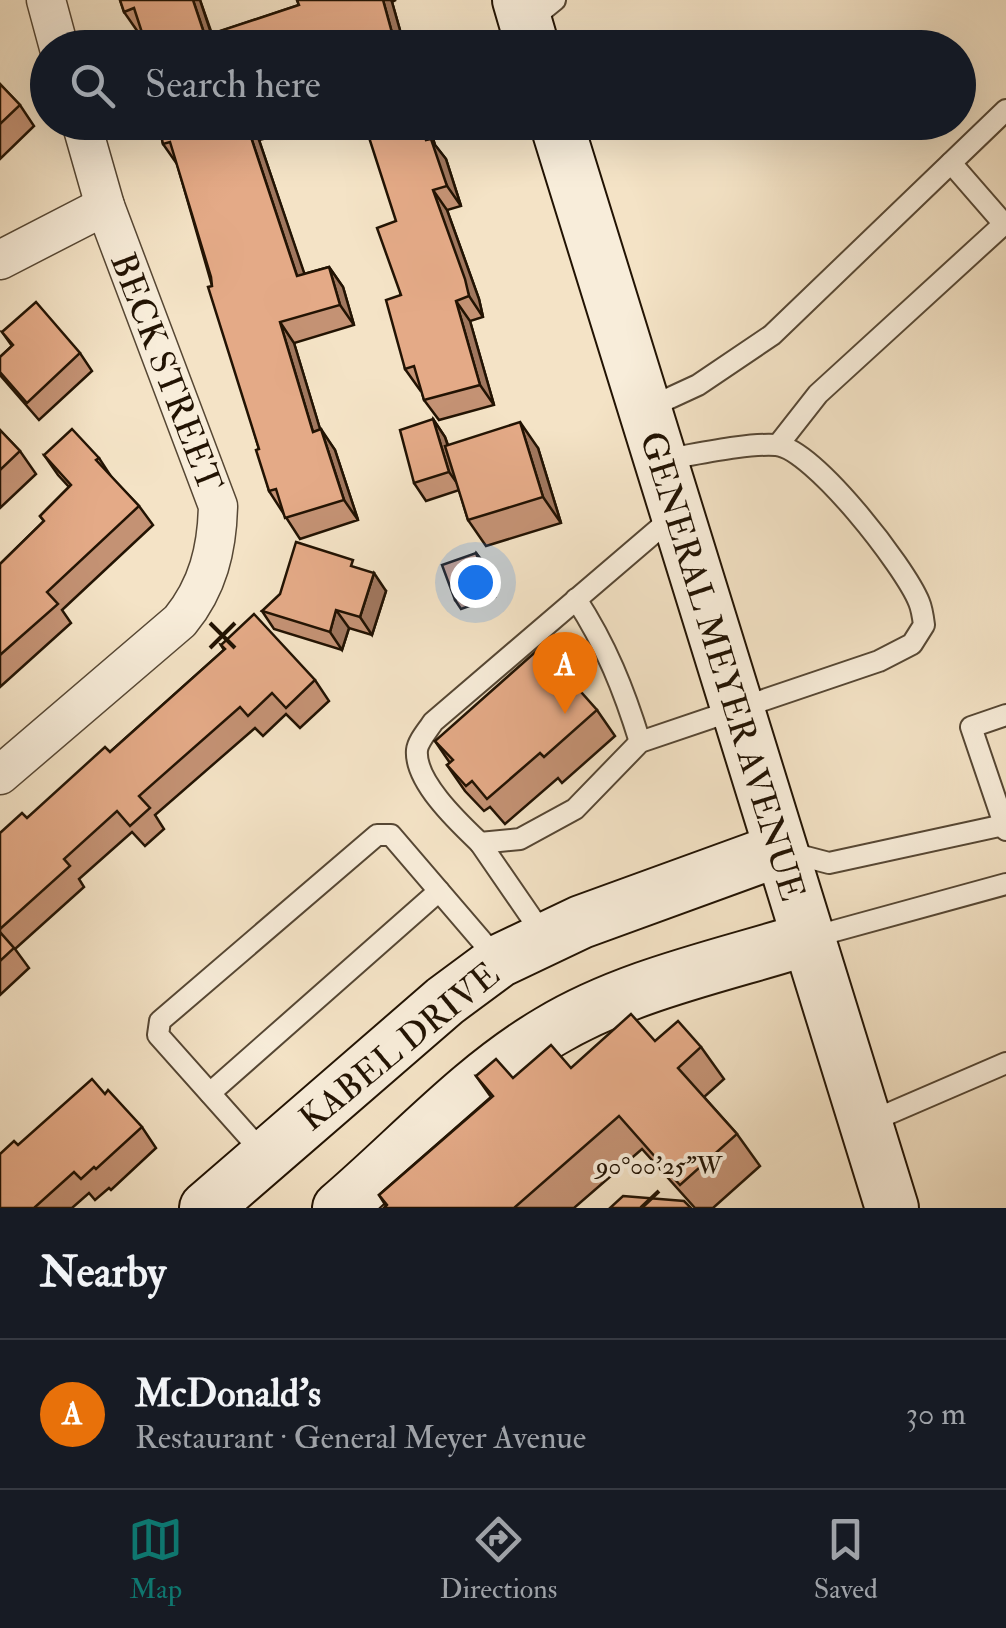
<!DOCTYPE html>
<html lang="en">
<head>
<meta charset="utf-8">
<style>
	:root { --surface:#171b24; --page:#242831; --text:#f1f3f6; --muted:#9ea1a6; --line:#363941; --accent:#0f766e }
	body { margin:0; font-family:"IM FELL Double Pica",serif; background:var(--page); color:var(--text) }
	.you { position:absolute; left:475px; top:582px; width:35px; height:35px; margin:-25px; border:8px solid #fff; border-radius:50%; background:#1a73e8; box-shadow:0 0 0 15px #1a73e833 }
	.badge { display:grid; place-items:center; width:65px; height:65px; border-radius:50%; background:var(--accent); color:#fff; font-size:32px; font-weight:700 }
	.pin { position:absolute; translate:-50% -82px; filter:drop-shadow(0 2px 5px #0008) }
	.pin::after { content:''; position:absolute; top:52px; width:35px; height:30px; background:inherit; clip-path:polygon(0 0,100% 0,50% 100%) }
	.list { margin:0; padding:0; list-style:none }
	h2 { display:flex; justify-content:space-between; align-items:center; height:130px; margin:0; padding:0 40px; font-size:42px }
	h2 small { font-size:32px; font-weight:400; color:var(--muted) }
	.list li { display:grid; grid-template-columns:65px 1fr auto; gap:30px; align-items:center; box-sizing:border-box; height:150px; padding:0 40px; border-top:2px solid var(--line) }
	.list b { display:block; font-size:38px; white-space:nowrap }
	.list p { margin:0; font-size:32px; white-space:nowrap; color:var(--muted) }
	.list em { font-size:32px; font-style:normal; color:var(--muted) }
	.icon { flex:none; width:55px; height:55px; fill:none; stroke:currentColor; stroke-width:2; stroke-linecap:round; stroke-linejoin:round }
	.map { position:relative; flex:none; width:1006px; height:1208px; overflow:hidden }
	.search { position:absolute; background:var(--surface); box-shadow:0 10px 40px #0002; left:30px; right:30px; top:30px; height:110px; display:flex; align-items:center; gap:25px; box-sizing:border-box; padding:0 35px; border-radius:55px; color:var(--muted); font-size:38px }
	.sheet { height:280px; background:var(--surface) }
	nav { display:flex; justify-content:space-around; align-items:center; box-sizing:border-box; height:140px; border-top:2px solid var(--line); background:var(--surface); font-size:28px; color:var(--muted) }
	nav a { display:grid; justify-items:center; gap:5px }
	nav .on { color:var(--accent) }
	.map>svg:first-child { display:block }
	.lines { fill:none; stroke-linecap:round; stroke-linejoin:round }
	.lane-casing { stroke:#564734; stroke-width:24 }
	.street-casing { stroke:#564734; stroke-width:41 }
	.secondary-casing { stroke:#221303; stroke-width:56 }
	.lane { stroke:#f8edda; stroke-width:20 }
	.street { stroke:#f8edda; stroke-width:38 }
	.secondary { stroke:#f8edda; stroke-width:52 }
	.wall { fill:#c49274; stroke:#221303; stroke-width:2.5 }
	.shaded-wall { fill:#a0775e; stroke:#221303; stroke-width:2.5 }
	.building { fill:#e4aa87; stroke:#221303; stroke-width:2.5 }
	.ticks { fill:none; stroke:#221303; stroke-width:4 }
	.labels { text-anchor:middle; stroke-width:8; stroke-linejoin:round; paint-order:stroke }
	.street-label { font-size:35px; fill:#221303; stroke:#f8edda }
	.ticks-label { font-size:25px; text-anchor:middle; fill:#221303; stroke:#f8edda; stroke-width:8; stroke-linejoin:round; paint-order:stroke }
</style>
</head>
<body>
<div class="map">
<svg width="1006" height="1208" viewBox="0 0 1006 1208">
	<rect width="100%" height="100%" fill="#f4e3c6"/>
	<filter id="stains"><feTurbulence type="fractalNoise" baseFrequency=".002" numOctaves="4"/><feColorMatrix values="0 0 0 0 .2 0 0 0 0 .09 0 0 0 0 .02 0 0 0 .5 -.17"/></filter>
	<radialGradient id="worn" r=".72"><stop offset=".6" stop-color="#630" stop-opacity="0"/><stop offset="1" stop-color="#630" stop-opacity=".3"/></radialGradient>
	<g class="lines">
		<g class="lane-casing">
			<g id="lane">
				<polyline points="528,22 555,0"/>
				<polyline points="951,163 1004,224 1006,222"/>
				<polyline points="646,409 698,385 772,335 1006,110"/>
				<polyline points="778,445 818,394 1004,224"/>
				<path d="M 661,460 C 694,455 745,443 776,445 C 813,448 905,567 919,602 C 922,609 923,617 924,625 L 912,644 L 879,661 L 640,742 L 575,809 L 520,839 L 480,843 C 459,823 414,781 417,750 C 418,741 428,730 433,722 L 675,515"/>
				<path d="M 576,599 C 606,645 624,690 640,742"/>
				<polyline points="1006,715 971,727 1006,830"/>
				<polyline points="480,843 544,936"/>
				<polyline points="787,852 829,863 1004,825"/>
				<polyline points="809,938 1006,884"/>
				<polyline points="210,1093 439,891"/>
				<polyline points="867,1123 1006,1063"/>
				<polyline points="265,1155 158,1035 160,1021 377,835 391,835 499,961"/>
			</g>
		</g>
		<g class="street-casing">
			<g id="street">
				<polyline points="46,0 59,48"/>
				<polyline points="0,260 105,206"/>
				<path d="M 0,775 L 180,621 C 208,587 217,549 218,506 L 105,206 L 81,122"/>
			</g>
		</g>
		<g class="secondary-casing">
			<g id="secondary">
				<polyline points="519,0 533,48"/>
				<polyline points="556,122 892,1208"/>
				<polyline points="206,1208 445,1001 499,961 581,922 779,850"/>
				<path d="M 339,1208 C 408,1149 471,1078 549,1032 C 627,985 721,966 807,939"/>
			</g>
		</g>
		<use href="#lane" class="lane"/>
		<use href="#street" class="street"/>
		<use href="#secondary" class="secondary"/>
	</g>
	<g class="wall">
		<polygon points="120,0 200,0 212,34 299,5 297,0 396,0 392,2 402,37 412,48 142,31 138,32 124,12"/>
		<polygon points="0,84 20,105 34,126 0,159"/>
		<polygon points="158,122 270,122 274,136 259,140 304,274 329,267 343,287 354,325 294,343 320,429 335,450 358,520 300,539 269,491 259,449 177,164 163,144"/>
		<polygon points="428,122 435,145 446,159 461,206 447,210 479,299 483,317 470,321 494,405 439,420 424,400 421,389 420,390 405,369 396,221"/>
		<polygon points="2,332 80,353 92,371 39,420 0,375 0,357 12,346"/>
		<polygon points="433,419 445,437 448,445 538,448 561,523 486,546 468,520 459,490 426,501 414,483"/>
		<polygon points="0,430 20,451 36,474 0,508"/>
		<polygon points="44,455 99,458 112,478 139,506 153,525 62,610 71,623 0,687 0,564 44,521 40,516 69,487 58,475"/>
		<polygon points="476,553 483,562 495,597 461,609 455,600"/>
		<polygon points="359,569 386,591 372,635 349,628 342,650 274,629 262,611"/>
		<polygon points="221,645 315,680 329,701 300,728 286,714 263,736 255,728 155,815 164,829 145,846 132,832 79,879 84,887 15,949 29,968 0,995 0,833 27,818 110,752 224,650"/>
		<polygon points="597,710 615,736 562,783 558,778 505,824 490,807 484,811 465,791 447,765 450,763 435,741"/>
		<polygon points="655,1041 701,1047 724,1079 704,1097 737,1134 760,1166 713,1208 695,1208 642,1149 574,1208 384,1208 386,1206 379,1195 491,1097 476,1076 513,1078 571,1068"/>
		<polygon points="105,1094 142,1127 156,1148 111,1190 109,1188 95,1200 89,1193 72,1208 0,1208 18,1145"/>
	</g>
	<g class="shaded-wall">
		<polygon points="193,0 200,0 216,48 205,36"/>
		<polygon points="383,0 391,0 392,2 405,48 394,40"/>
		<polygon points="246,122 259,140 312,296 297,276"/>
		<polygon points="264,122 270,122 274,136"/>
		<polygon points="421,122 428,122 435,145 446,159 461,206 447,186 426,140"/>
		<polygon points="433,190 447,210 479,299 483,317 469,296"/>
		<polygon points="329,267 343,287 354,325 340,305"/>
		<polygon points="456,301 470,321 494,405 480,385"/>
		<polygon points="280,322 294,343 327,452 313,432"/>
		<polygon points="433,419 445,437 462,490 449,472"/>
		<polygon points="520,422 538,448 561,523 543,497"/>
		<polygon points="321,429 335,450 358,520 344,500"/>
		<polygon points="476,553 483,562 495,597 489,588"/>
		<polygon points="374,573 386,591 372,635 360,617"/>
		<polygon points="336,610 349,628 342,650 330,632"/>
	</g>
	<g class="building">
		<polygon points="120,0 193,0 205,36 299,5 297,0 383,0 394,40 404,37 407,48 147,48 134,8 124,12"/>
		<polygon points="0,84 20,105 0,124"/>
		<polygon points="158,122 246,122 297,276 329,267 340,305 280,322 313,432 321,429 344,500 285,518 276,489 269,491 256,450 259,449 208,287 212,286 211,277 170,142 163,144"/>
		<polygon points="364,122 421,122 426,140 431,139 447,186 433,190 465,279 469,296 456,301 480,385 424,400 414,366 405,369 386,300 401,295 377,228 396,221"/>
		<polygon points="36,302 80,353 27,403 0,372 0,357 13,345 2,332"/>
		<polygon points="433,419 449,472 414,483 400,430"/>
		<polygon points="520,422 543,497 468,520 445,446"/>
		<polygon points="72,429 99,458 96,460 139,506 47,592 58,604 0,655 0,564 44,521 40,516 71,485 44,455"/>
		<polygon points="0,430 20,451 0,470"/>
		<polygon points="296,542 353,560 351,566 374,573 360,617 336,610 330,632 262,611 280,594"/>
		<polygon points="476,553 489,588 455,600 442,565"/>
		<polygon points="254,614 315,680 286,708 272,693 248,716 240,707 139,796 150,808 130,826 117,811 64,859 70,866 0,929 0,833 22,813 27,818 105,747 110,752 225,649 221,645"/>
		<polygon points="541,647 597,710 544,757 540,753 487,799 472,781 466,786 447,765 453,760 435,741"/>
		<polygon points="0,932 14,948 0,961"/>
		<polygon points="631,1014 655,1041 678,1021 701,1047 678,1068 737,1134 680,1185 619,1116 514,1208 384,1208 387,1205 379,1195 493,1096 476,1076 496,1059 513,1078 551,1045 571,1068"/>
		<polygon points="92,1079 105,1094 108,1090 142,1127 96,1169 94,1167 81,1179 74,1172 34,1208 0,1208 0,1154 14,1141 18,1145"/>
		<polygon points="623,1196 684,1201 691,1208 610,1208"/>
	</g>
	<path class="ticks" d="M 210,623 L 235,648M 210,648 L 235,623M 641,1208 L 659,1191"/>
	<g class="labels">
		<g class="street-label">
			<text transform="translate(167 372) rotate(69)" y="12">BECK STREET</text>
			<text transform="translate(723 666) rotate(73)" y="12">GENERAL MEYER AVENUE</text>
			<text transform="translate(399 1046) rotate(-39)" y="12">KABEL DRIVE</text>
		</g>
	</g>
	<g class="ticks-label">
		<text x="659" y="1174">90°00'25"W</text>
	</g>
	<rect width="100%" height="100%" filter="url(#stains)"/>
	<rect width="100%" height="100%" fill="url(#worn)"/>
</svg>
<div class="you"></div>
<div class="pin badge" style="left:565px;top:714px;background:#e8710a">A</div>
<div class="search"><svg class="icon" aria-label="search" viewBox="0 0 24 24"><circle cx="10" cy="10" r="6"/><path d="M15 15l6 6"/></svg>Search here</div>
</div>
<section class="sheet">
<h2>Nearby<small></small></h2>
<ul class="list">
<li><span class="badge" style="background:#e8710a">A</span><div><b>McDonald's</b><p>Restaurant · General Meyer Avenue</p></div><em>30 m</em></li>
</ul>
</section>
<nav>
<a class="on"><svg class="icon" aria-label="map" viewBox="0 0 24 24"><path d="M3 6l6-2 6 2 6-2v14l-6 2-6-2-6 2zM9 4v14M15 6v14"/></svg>Map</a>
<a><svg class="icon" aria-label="directions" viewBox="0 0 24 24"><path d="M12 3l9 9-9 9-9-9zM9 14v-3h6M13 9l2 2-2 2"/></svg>Directions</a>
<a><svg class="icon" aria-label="saved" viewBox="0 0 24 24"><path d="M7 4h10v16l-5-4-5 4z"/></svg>Saved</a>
</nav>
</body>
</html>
